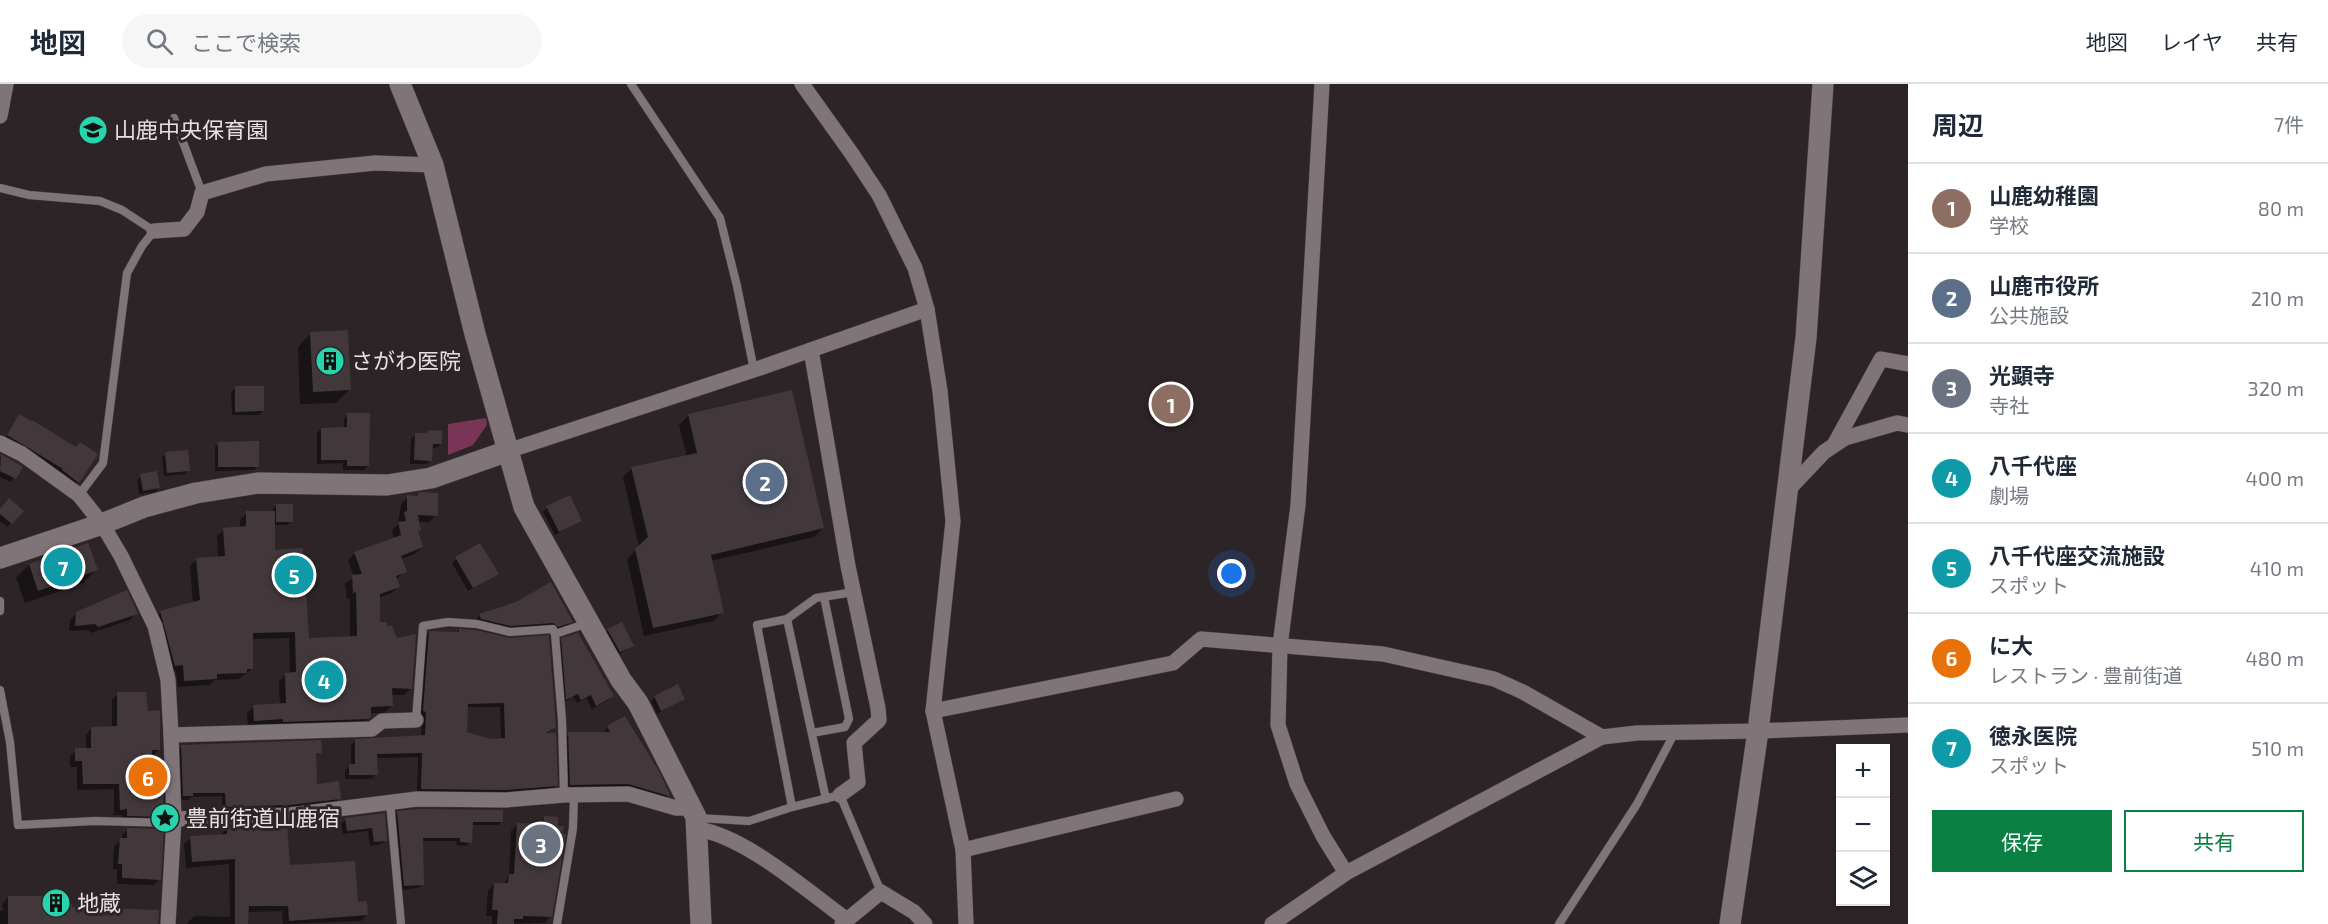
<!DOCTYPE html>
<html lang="ja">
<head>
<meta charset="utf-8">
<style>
	:root { --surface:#fff; --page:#f6f6f7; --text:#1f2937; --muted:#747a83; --line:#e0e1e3; --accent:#0b8043 }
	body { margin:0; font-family:"Exo 2","Noto Sans JP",sans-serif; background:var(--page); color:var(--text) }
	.controls { position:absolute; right:18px; bottom:18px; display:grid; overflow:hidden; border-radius:0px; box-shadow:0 2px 4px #0004 }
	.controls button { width:54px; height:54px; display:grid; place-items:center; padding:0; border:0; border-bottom:2px solid var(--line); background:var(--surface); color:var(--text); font:30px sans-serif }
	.you { position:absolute; left:1232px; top:490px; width:21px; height:21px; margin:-15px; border:4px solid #fff; border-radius:50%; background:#1a73e8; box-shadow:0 0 0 9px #1a73e833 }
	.badge { display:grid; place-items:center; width:39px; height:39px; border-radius:50%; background:var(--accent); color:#fff; font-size:20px; font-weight:700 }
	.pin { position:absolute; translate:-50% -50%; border:3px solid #fff; box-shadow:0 2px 6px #0006 }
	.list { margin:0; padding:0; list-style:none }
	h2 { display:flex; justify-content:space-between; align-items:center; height:78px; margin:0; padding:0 24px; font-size:26px }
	h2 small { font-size:20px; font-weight:400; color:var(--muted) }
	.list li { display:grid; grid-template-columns:39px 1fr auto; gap:18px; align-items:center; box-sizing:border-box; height:90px; padding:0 24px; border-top:2px solid var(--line) }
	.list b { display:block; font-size:22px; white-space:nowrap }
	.list p { margin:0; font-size:20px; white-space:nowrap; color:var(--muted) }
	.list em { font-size:20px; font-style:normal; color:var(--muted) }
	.actions { display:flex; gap:12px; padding:18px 24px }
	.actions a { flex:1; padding:14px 0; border:2px solid var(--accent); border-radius:0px; text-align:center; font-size:21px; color:var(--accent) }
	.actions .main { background:var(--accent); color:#fff }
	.icon { flex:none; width:33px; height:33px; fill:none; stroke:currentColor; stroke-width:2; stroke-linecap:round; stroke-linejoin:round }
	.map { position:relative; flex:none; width:1908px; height:840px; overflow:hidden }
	header { display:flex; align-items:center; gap:36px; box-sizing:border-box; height:84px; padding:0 30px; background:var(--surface); border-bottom:2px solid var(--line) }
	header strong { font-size:28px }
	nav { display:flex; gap:33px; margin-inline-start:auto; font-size:21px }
	.search { width:420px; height:54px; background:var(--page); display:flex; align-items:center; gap:15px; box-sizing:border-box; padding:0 21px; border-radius:33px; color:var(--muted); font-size:22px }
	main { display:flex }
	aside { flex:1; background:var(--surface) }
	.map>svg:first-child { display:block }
	.green { fill:#783555 }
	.shadow { fill:#0007; fill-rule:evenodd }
	.building { fill:#42383c; fill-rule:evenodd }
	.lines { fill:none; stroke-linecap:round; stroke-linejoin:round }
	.lane-casing { stroke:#474042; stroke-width:9 }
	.street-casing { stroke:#474042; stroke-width:16 }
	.secondary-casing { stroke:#474042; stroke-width:22 }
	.lane { stroke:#7f7478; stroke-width:8 }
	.street { stroke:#7f7478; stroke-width:15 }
	.secondary { stroke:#7f7478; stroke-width:21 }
	.labels { text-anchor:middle; stroke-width:6; stroke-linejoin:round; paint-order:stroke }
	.poi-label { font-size:22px; fill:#e6e0e2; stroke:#2d2427; text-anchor:start }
</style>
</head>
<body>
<header>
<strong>地図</strong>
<div class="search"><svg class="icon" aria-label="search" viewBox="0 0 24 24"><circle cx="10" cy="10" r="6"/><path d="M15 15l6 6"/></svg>ここで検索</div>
<nav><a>地図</a><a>レイヤ</a><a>共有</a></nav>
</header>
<main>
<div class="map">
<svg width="1908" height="840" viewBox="0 0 1908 840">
	<rect width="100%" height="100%" fill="#2d2427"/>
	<polygon class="green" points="486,334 487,341 473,361 448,371 448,340"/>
	<g class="shadow">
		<polygon points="311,249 349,306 336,319 300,320 298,263"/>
		<polygon points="236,304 263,327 259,331 232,331 231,308"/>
		<polygon points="791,308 823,444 814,453 711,477 722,528 713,537 644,552 627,475 639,463 623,393 632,384 687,373 679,341 688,332"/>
		<polygon points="348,330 368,382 364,386 343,386 343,379 317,380 317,349 321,345 344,345 344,335"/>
		<polygon points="19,332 78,398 74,402 4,356"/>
		<polygon points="416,350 441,360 436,364 431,364 431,376 426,380 410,380 411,355"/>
		<polygon points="219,359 258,382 254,386 215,387 215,363"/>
		<polygon points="166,370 189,386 185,390 164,392 162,374"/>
		<polygon points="0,372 21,383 11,398 0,393"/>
		<polygon points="141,392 159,404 155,408 139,410 137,396"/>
		<polygon points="418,410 436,431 429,438 417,438 419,446 417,448 422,463 415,470 401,475 405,488 396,495 398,503 392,509 378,514 379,540 411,604 404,611 391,611 391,622 384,629 369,629 370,633 360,642 248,643 247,629 254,622 280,621 279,597 286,590 290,590 289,554 252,555 252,585 239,595 214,596 209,601 178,603 176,587 168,588 154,535 161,528 193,519 190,482 197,475 218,474 217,452 224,446 240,444 240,436 247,429 273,429 273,425 277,421 292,437 287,441 273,441 273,468 308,555 350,554 350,514 347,515 345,500 354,493 348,476 355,469 394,455 392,446 398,440 401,420 408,413 416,413"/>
		<polygon points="547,424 581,436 555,451 543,428"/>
		<polygon points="0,426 22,427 7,443 0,437"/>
		<polygon points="456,475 497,490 468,507 452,479"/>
		<polygon points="29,481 96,486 83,499 25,519 16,494"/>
		<polygon points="77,529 136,529 130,536 91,549 89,546 69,547 70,536"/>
		<polygon points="480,531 571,537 567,541 554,546 506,545 477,538 476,535"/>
		<path d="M 459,546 L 555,643 L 547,650 L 556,701 L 552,706 L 500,710 L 417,709 L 418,673 L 376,674 L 376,690 L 371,695 L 345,695 L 345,686 L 351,681 L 351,661 L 355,657 L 421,653 L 422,632 L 419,632 L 425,553 L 429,549 L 456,549 ZM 467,623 L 500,623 L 501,656 L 491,657 L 465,649 Z"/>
		<polygon points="608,546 632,562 616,572 604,550"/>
		<polygon points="562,556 613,611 608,616 592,625 586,614 577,619 573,613 563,619 558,560"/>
		<polygon points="118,610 147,628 159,666 151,672 151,709 163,732 156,739 122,738 122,731 114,731 114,705 77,706 77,683 70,683 70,672 76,666 86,666 86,651 92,644 112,644 112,616"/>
		<polygon points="655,613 684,614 657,630 651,617"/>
		<polygon points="608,643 668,710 665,714 566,705 565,654 569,650 605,649 604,647"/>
		<polygon points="182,662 320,669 314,673 315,701 339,714 335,718 284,725 222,727 222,712 191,713 188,716 179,716 178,666"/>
		<polygon points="398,729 502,737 498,741 471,741 470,758 466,762 456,761 457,757 422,757 422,800 418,804 400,806 394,733"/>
		<polygon points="384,731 386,756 382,760 370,762 368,747 343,750 341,740 346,735"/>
		<polygon points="544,734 551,832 544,839 492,840 492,832 486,832 488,807 494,800 503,801 509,792 511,747 518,740 538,740"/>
		<polygon points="227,744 288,783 357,819 367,831 361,837 283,840 282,827 247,828 247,840 187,840 194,832 230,833 229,780 186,784 184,760 191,754 221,751"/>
		<polygon points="128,745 159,795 153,801 117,800 117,785 113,785 114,762 122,756 122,751"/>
		<polygon points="8,814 41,817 71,825 157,840 0,840 0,827 3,827 2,820"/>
	</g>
	<g class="building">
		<polygon points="348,246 351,306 313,308 310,248"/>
		<polygon points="235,302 264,302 264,327 235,328"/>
		<polygon points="792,306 824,444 711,471 724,529 653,544 635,465 648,453 631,383 697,369 688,330"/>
		<polygon points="347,329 370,329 369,382 347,382 347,376 321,376 321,344 347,343"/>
		<polygon points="19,330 31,337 32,336 76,363 80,358 98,370 79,399 62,386 63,385 7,351"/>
		<polygon points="429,346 442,347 442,360 433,360 432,377 414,376 415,349 426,349"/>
		<polygon points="259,357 259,383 218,383 218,358"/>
		<polygon points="188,366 190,387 167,389 165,368"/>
		<polygon points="1,370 23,383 16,395 0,387"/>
		<polygon points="157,387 160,404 143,407 140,390"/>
		<polygon points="421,408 438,409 438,432 418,431 421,447 418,447 423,463 401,472 407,488 396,492 400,503 380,510 380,538 387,538 387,542 392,542 397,554 416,550 412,605 392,604 393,622 371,623 371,633 368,635 283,638 283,635 254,637 253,621 286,619 285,589 296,588 295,548 253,549 253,585 247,585 247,589 217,590 217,595 184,597 183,581 175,582 160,527 200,516 196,474 225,472 223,444 246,442 246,427 275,427 275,466 303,464 309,554 357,552 356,508 353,509 352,491 362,490 354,468 401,451 398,438 406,437 404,428 407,427 407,411 418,412 418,409"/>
		<polygon points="570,411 582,437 559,448 546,422"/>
		<polygon points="9,414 24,427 12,440 0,430 0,425"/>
		<rect x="276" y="420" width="17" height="18"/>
		<polygon points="88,459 98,486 38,507 29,480"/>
		<polygon points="480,459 499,490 473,504 455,473"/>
		<polygon points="551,498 573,538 558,543 553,539 511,542 481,535 479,530 516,518"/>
		<polygon points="127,506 138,530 98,543 95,540 75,542 76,528"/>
		<polygon points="622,538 634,562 620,568 607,545"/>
		<path d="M 459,545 L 476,546 L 510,554 L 549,551 L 556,643 L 546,649 L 556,649 L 558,702 L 506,706 L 421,705 L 422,669 L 377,670 L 378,691 L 349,691 L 349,680 L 355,680 L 355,655 L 425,651 L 426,628 L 423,627 L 429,547 L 459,548 ZM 504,619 L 505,654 L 491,655 L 467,648 L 468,620 Z"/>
		<polygon points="578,549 614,612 596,622 591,611 581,616 578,610 566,616 561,554"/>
		<polygon points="678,600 685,615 661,627 654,612"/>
		<polygon points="117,608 146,608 148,627 160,626 160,666 152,666 153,708 163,707 164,733 127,732 127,725 120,726 119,700 83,700 82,677 75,677 75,664 91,664 91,643 117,642"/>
		<polygon points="625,632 660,689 670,711 669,712 628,700 570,701 568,648 610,648 607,642"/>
		<polygon points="321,656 322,669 316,670 317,700 339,697 341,715 289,721 226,723 225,709 193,709 193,712 183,712 181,661"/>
		<polygon points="418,725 503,726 503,738 473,738 472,759 460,758 460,754 423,754 424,801 404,802 397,727"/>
		<polygon points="385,729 387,757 374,758 372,744 347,747 345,734"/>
		<polygon points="544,732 558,733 558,742 564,742 563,750 566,750 552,833 523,832 523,835 514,835 514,840 497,840 498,826 492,826 494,799 508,799 509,790 514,790 517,739 543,740"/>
		<polygon points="287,741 290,781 355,777 358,818 367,817 368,831 289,837 288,822 249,822 248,840 235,840 235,775 192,778 190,752 227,750 227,743"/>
		<polygon points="127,744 164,745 161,796 122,794 122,780 118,780 120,754 127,754"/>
		<polygon points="8,812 42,812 42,816 58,816 58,820 72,820 72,823 159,826 158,840 8,840"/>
	</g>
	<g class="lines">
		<g class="lane-casing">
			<g id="lane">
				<polyline points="631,0 720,134 737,202 754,286"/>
				<polyline points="174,34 202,109"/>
				<polyline points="0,104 29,111 100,117 122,126 154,147 142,162 127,189 103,379 79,411"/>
				<polyline points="0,517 0,527"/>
				<polyline points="787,535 816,514 854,508"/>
				<polyline points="555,550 588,539"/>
				<polyline points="0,606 10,658 18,741 94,737 174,739"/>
				<polyline points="416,636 423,542 448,538 477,540 510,548 553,545 555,550 562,636 564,711"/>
				<polyline points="812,649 845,643 849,635 824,513"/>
				<polyline points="390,718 401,840"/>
				<polyline points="792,723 757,541 787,535 826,715"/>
				<polyline points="698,734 749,737 792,723 840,711 881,808"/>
				<polyline points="557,840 573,744 574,711"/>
				<polyline points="1559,840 1637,720 1675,648"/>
			</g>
		</g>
		<g class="street-casing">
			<g id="street">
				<polyline points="802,0 852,70 879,111 915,184 927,225 940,307 953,437 933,627 963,766 966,840"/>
				<polyline points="1322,0 1298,421 1280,562 1278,641 1297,700 1323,752 1346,789"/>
				<polyline points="0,32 6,0"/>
				<polyline points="154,147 184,145 197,128 202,109 266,90 375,79 433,81"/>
				<polyline points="811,266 848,482 878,624 879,636 854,659 858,698 840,711"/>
				<polyline points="0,359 22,370 79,411 102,440 121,472 155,542 168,596 171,651 174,735 168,840"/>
				<polyline points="1834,361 1881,275 1908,280"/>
				<polyline points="508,367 754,286 927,225"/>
				<polyline points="1789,405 1824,368 1845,354 1897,339 1908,341"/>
				<polyline points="933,627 1173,579 1201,555 1383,570 1494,595 1523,608 1602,653"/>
				<polyline points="171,651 372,645 382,637 416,636"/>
				<polyline points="174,735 290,731 417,715 506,716 564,711 628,710 676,724 692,724"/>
				<path d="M 698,745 C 746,753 806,806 846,835"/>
				<polyline points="963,766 1176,715"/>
				<polyline points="842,840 881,808 914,828 925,840"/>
				<polyline points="1272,840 1346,789 1602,653 1637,649 1758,647 1908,641"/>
			</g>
		</g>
		<g class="secondary-casing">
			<g id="secondary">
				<polyline points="400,0 433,81 475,250 524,423 621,596 638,619 696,733 701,840"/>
				<polyline points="0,474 102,440 144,423 196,409 258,399 387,401 431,394 508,367"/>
				<polyline points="1730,840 1758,647 1806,254 1823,0"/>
			</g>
		</g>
		<use href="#lane" class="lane"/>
		<use href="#street" class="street"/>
		<use href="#secondary" class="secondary"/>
	</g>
	<defs>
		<g id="school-disc" transform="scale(1.5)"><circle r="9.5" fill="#27d5ad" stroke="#2d2427"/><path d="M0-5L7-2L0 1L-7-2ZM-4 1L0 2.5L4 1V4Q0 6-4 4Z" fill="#111"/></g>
		<g id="building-disc" transform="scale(1.5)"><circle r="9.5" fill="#27d5ad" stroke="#2d2427"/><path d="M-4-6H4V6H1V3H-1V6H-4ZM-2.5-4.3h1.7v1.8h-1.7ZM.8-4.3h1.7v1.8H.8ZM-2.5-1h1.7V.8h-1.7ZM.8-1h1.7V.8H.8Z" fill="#111"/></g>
		<g id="sight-disc" transform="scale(1.5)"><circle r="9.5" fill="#27d5ad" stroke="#2d2427"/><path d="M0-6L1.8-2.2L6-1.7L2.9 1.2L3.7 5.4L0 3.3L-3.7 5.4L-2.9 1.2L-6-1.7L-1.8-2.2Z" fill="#111"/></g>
	</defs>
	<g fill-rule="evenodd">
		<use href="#school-disc" x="93" y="46"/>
		<use href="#building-disc" x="330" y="277"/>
		<use href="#sight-disc" x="165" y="734"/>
		<use href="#building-disc" x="56" y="819"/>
	</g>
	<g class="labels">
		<g class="poi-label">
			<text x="114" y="54">山鹿中央保育園</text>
			<text x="351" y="285">さがわ医院</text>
			<text x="186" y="742">豊前街道山鹿宿</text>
			<text x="77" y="827">地蔵</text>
		</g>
	</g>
</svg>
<div class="controls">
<button>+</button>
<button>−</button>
<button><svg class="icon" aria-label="layers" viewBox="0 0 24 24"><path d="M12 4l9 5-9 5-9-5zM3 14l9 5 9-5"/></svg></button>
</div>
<div class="you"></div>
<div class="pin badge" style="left:1171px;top:320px;background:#8d6e63">1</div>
<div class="pin badge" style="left:765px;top:398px;background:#5c6f8a">2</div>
<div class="pin badge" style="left:541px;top:760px;background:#6b7280">3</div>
<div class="pin badge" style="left:324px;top:596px;background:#0f9aa8">4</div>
<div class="pin badge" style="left:294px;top:491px;background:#0f9aa8">5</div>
<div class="pin badge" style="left:148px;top:693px;background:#e8710a">6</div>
<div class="pin badge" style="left:63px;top:483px;background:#0f9aa8">7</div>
</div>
<aside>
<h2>周辺<small>7件</small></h2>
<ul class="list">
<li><span class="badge" style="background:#8d6e63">1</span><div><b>山鹿幼稚園</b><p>学校</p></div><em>80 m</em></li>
<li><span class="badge" style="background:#5c6f8a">2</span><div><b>山鹿市役所</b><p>公共施設</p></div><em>210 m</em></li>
<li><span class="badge" style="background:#6b7280">3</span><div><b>光顕寺</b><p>寺社</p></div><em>320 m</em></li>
<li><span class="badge" style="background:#0f9aa8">4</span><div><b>八千代座</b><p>劇場</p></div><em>400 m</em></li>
<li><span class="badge" style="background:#0f9aa8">5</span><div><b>八千代座交流施設</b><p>スポット</p></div><em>410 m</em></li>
<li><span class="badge" style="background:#e8710a">6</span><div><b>に大</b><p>レストラン · 豊前街道</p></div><em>480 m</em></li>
<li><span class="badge" style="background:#0f9aa8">7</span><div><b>徳永医院</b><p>スポット</p></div><em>510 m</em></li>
</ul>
<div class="actions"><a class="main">保存</a><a>共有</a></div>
</aside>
</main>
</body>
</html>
